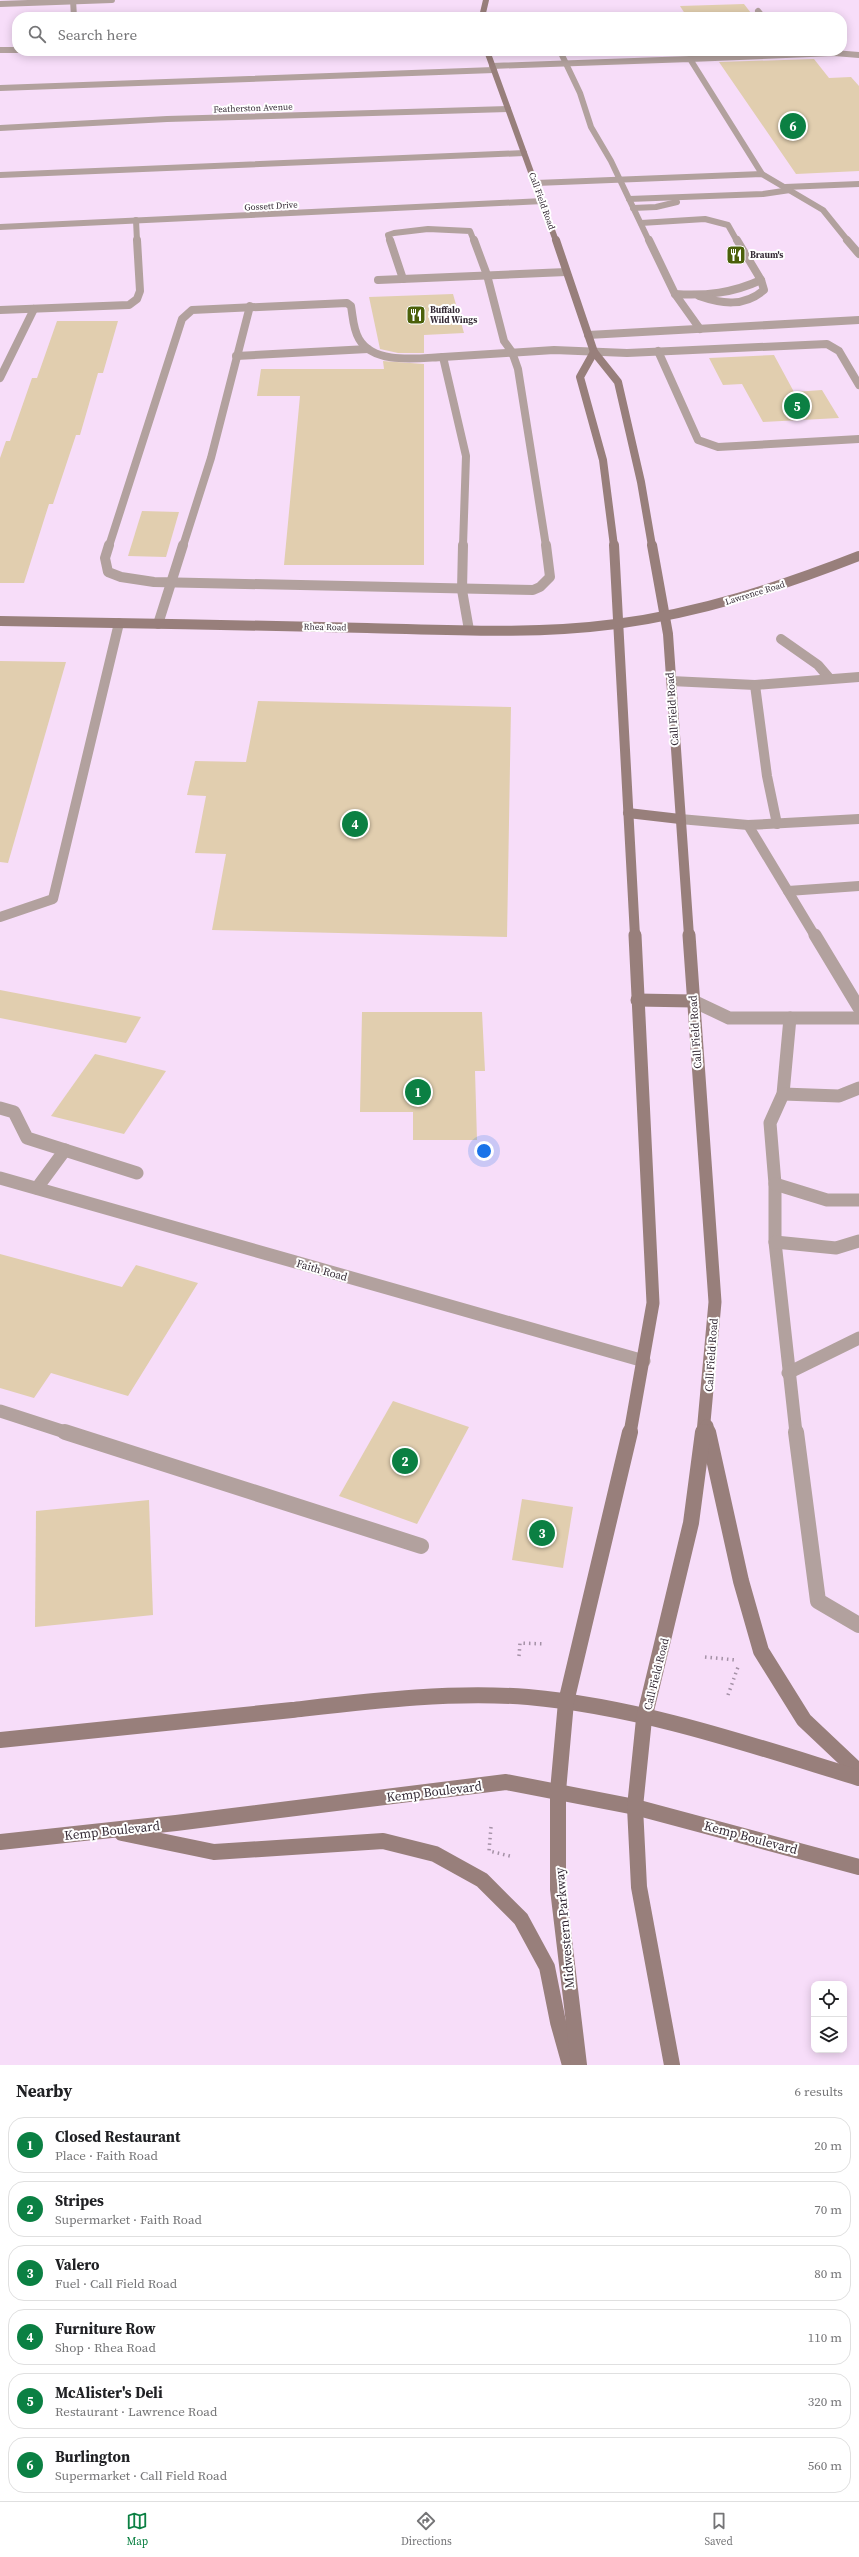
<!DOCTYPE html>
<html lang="en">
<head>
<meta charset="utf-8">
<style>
	:root { --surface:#fff; --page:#f2f2f2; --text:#202124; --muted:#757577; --line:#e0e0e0; --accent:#0b8043 }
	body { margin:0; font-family:"Source Serif 4",serif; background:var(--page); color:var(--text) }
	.controls { position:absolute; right:12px; bottom:12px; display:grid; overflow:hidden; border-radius:8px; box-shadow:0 2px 10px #0003 }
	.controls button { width:36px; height:36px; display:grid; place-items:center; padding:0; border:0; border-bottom:1px solid var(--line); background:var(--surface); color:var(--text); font:20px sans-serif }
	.you { position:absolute; left:484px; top:1151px; width:14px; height:14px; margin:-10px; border:3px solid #fff; border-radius:50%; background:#1a73e8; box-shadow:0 0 0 6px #1a73e833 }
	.badge { display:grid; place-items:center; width:26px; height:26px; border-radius:50%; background:var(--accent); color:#fff; font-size:13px; font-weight:700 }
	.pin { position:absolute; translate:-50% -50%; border:2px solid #fff; box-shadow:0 1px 4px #0006 }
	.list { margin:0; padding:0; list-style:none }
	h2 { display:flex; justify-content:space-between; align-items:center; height:52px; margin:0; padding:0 16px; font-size:17px }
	h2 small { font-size:13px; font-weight:400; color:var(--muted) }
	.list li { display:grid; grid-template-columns:26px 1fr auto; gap:12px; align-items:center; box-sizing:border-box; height:56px; margin:0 8px 8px; padding:0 8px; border:1px solid var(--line); border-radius:16px }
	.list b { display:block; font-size:15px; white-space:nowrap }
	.list p { margin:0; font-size:13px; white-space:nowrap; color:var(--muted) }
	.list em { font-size:13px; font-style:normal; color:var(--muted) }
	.icon { flex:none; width:22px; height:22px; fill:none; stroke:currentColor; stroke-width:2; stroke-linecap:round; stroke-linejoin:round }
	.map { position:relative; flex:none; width:859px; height:2065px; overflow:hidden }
	.search { position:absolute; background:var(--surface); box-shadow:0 2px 10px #0003; left:12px; right:12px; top:12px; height:44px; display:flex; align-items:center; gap:10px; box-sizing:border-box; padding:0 14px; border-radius:16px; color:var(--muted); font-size:15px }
	.sheet { height:436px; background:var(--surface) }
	nav { display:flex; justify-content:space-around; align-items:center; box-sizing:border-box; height:56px; border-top:1px solid var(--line); background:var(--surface); font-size:11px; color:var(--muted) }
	nav a { display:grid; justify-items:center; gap:2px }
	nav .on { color:var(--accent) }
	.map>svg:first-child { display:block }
	.building { fill:#e1ceaf }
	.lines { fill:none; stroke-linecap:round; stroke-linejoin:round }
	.path { stroke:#a491a6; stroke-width:3.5; stroke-dasharray:1.5 4; stroke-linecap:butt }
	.lane-far4 { stroke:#b2a19e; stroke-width:6 }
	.lane-far3 { stroke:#b2a19e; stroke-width:8 }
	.lane-far2 { stroke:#b2a19e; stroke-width:10 }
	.lane-far1 { stroke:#b2a19e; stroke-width:13 }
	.lane { stroke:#b2a19e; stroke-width:16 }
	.street-far1 { stroke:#b2a19e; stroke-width:6 }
	.street { stroke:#b2a19e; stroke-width:13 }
	.secondary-far4 { stroke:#987f7b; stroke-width:6 }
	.secondary-far3 { stroke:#987f7b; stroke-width:8 }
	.secondary-far2 { stroke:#987f7b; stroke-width:10 }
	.secondary-far1 { stroke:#987f7b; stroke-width:13 }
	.secondary { stroke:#987f7b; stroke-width:16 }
	.labels { text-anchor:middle; stroke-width:4; stroke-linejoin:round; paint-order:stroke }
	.far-street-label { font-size:9px; fill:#352b36; stroke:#fff }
	.far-poi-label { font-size:9px; font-weight:bold; fill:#352b36; stroke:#fff; text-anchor:start }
	.street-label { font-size:11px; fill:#352b36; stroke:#fff }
	.near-street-label { font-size:13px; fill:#352b36; stroke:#fff }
</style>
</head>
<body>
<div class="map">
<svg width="859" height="2065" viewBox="0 0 859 2065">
	<rect width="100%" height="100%" fill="#f7ddf9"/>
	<g class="building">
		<polygon points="744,4 754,17 687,17 680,6"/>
		<polygon points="711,51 774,51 713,54"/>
		<polygon points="814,59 829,78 851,77 859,86 859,171 796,174 719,62"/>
		<polygon points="453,294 464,333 424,335 424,353 398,353 380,349 369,297"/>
		<polygon points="57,321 118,321 103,373 98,373 80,435 76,435 53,504 49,504 24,583 0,583 0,458 6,441 10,441 32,378 37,378"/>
		<polygon points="774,355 794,392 822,390 839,418 763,422 742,384 723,385 709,358"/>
		<polygon points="383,361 424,364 424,565 284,565 300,396 257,396 261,369 384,369"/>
		<polygon points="142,511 179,512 166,557 128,556"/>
		<polygon points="0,661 66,662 8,863 0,862"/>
		<polygon points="258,701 511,707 507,937 212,930 226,854 195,853 206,796 187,795 195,761 246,762"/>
		<polygon points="0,990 141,1017 126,1043 0,1018"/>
		<polygon points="362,1012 482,1012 485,1071 475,1071 477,1140 413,1140 413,1112 360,1112"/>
		<polygon points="95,1054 166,1071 124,1134 51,1116"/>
		<polygon points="0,1254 122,1287 136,1265 198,1283 128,1396 51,1373 34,1398 0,1388"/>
		<polygon points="393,1401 469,1427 417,1524 339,1496"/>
		<polygon points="522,1499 573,1507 563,1568 512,1560"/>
		<polygon points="149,1500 153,1615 35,1627 36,1511"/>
	</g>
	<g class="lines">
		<g class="path">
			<polyline points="519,1656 520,1643 545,1644"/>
			<polyline points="705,1657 736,1660"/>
			<polyline points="728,1695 738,1667"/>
			<polyline points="491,1827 489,1851 510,1856"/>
		</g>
		<g class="lane-far4">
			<polyline points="0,4 112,0"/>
			<polyline points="758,11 763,17"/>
			<polyline points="560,51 580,93 591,127 611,161 649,241"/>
			<polyline points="690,59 834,53 859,55"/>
			<polyline points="492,66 690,59 762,174"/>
			<polyline points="0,88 494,70"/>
			<polyline points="0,175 524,153"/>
			<polyline points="536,183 762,174 823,210 848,241"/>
			<polyline points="785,187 859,184"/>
			<polyline points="629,199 763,194 790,190"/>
			<polyline points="633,208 656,207 677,202"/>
			<polyline points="136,220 137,241"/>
			<polyline points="641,223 705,219 728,225 737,241"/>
			<polyline points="390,241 388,235 394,233 428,229 470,231 474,241"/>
		</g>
		<g class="lane-far3">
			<polyline points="390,240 403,279"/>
			<polyline points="474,240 487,275 504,341 512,352 518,369 546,546"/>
			<polyline points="649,240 675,294 700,329"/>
			<polyline points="847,240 859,254"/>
			<polyline points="378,280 566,272"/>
			<path d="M 675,294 C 706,296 733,293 761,280 L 737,240"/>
			<path d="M 699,296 C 722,304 744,307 764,290 L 761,280"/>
			<polyline points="0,310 129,305 137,299 140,291 137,240"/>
			<polyline points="588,335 859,320"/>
			<polyline points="658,351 698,440 718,447 859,439"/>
			<polyline points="236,356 368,349"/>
			<polyline points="0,378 34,309"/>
			<path d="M 109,546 L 182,319 L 192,310 L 347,303 L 351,306 C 353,317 353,329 359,339 C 374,365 418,358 443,357"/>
			<polyline points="183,546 211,458 250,306"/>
			<polyline points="463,546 466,456 443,357 554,350 627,353 827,344 839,351 859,385"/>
		</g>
		<g class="lane-far2">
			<polyline points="109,545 105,558 108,572 121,577 154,582 533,590 540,587 550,577 546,545"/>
			<polyline points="463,545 462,590 469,630"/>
			<polyline points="158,624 183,545"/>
			<polyline points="781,639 818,665 830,679"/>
			<polyline points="671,681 755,685 859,677"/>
			<polyline points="755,685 767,776 777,824"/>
			<polyline points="680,819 748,825 859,819"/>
			<polyline points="748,825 815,936"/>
			<polyline points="788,891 859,886"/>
			<polyline points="0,917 53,899 119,623"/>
		</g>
		<g class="lane-far1">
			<polyline points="815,935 859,1008"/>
			<polyline points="693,1001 729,1018 859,1018"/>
			<polyline points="790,1018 783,1094 770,1123 775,1184 775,1242 796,1433"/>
			<polyline points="783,1094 839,1096 859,1088"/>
			<polyline points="0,1108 14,1112 27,1138 137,1173"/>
			<polyline points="775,1184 827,1200 859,1200"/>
			<polyline points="37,1188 65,1150"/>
			<polyline points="775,1242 836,1248 859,1241"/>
			<polyline points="788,1373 859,1338"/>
			<polyline points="0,1411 68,1433"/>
		</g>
		<g class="lane">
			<polyline points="65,1432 421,1546"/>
			<polyline points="796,1432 818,1601 859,1625"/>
		</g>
		<g class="street-far1">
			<polyline points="73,0 74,17"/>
			<polyline points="0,50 17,50"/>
			<polyline points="0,128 167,119 508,109"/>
			<polyline points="0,227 543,201"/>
		</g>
		<polyline class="street" points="0,1178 644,1361"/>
		<g class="secondary-far4">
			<polyline points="482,17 486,0"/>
			<polyline points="487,51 556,241"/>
		</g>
		<g class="secondary-far3">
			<polyline points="556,240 594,352 618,382 641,482 652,546"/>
			<polyline points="594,352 580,377 603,460 614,546"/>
		</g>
		<g class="secondary-far2">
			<polyline points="614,545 635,936"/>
			<polyline points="652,545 668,634 689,936"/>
			<path d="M 0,621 C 122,623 245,625 367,628 C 450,630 533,635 616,624 C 700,613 780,587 859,556"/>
			<polyline points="628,813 680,819"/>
		</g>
		<g class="secondary-far1">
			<polyline points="689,935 715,1302 703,1433"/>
			<polyline points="637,1000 693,1001"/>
			<polyline points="707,1426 708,1433"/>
			<polyline points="630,1433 653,1303 635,935"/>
		</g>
		<g class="secondary">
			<polyline points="708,1432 741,1581 761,1651 804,1720 859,1772"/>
			<path d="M 0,1740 C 97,1730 195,1720 292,1710 C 370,1701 449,1691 528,1697 C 641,1707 751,1745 859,1778"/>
			<polyline points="122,1833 214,1852 383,1841 435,1854 482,1880 521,1919 547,1967 558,2022 570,2065"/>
			<polyline points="0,1842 176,1823 506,1782 635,1807 859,1867"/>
			<polyline points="579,2065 558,1889 558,1791 566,1702 630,1432"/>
			<polyline points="672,2065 639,1887 635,1807 644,1719 691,1523 703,1432"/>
		</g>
	</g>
	<defs>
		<g id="restaurant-square" transform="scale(1)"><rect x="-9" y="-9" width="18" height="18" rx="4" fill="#4b600a" stroke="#fff"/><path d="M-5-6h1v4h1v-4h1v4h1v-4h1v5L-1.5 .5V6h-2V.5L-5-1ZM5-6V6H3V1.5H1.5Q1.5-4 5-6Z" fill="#fff"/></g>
	</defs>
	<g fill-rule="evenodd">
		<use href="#restaurant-square" x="736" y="255"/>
		<use href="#restaurant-square" x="416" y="315"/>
	</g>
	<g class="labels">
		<g class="far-street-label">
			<text transform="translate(253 108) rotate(-2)" y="3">Featherston Avenue</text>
			<text transform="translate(542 201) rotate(70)" y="3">Call Field Road</text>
			<text transform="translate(271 206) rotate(-3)" y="3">Gossett Drive</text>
			<text transform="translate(755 593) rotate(-17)" y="3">Lawrence Road</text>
			<text transform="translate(325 627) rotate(1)" y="3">Rhea Road</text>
		</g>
		<g class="far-poi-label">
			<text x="750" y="258">Braum's</text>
			<text x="430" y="313">Buffalo<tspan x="430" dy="10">Wild Wings</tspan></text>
		</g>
		<g class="street-label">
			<text transform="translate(672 709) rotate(-94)" y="4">Call Field Road</text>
			<text transform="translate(695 1032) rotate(-94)" y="4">Call Field Road</text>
			<text transform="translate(322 1270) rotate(16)" y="4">Faith Road</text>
			<text transform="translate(711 1355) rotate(-86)" y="4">Call Field Road</text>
			<text transform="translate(656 1674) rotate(-76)" y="4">Call Field Road</text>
		</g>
		<g class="near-street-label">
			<text transform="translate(434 1791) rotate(-7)" y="5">Kemp Boulevard</text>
			<text transform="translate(112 1830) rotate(-6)" y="5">Kemp Boulevard</text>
			<text transform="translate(751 1837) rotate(15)" y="5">Kemp Boulevard</text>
			<text transform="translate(564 1928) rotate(-95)" y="5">Midwestern Parkway</text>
		</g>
	</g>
</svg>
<div class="controls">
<button><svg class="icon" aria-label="locate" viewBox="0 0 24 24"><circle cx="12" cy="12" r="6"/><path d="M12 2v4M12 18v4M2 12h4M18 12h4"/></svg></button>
<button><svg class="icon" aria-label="layers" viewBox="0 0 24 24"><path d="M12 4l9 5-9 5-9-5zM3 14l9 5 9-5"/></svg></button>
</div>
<div class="you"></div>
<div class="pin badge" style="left:418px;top:1092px">1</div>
<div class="pin badge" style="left:405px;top:1461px">2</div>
<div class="pin badge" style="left:542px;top:1533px">3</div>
<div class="pin badge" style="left:355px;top:824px">4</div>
<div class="pin badge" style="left:797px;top:406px">5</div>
<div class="pin badge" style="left:793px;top:126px">6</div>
<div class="search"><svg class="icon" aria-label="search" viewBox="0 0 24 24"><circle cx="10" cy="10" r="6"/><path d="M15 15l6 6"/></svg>Search here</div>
</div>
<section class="sheet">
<h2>Nearby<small>6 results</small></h2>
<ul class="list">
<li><span class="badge">1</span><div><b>Closed Restaurant</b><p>Place · Faith Road</p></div><em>20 m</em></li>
<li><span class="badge">2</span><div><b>Stripes</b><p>Supermarket · Faith Road</p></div><em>70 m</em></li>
<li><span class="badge">3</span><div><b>Valero</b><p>Fuel · Call Field Road</p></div><em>80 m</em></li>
<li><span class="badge">4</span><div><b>Furniture Row</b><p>Shop · Rhea Road</p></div><em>110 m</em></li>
<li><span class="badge">5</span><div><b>McAlister's Deli</b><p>Restaurant · Lawrence Road</p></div><em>320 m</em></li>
<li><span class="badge">6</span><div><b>Burlington</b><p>Supermarket · Call Field Road</p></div><em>560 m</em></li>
</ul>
</section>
<nav>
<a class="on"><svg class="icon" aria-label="map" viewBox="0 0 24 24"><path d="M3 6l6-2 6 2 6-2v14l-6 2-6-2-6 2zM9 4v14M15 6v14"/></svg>Map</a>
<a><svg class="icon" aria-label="directions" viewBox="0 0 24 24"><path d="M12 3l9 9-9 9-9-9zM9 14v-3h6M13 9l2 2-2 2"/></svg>Directions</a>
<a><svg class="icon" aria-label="saved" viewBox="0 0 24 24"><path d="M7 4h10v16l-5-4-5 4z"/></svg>Saved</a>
</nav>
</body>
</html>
